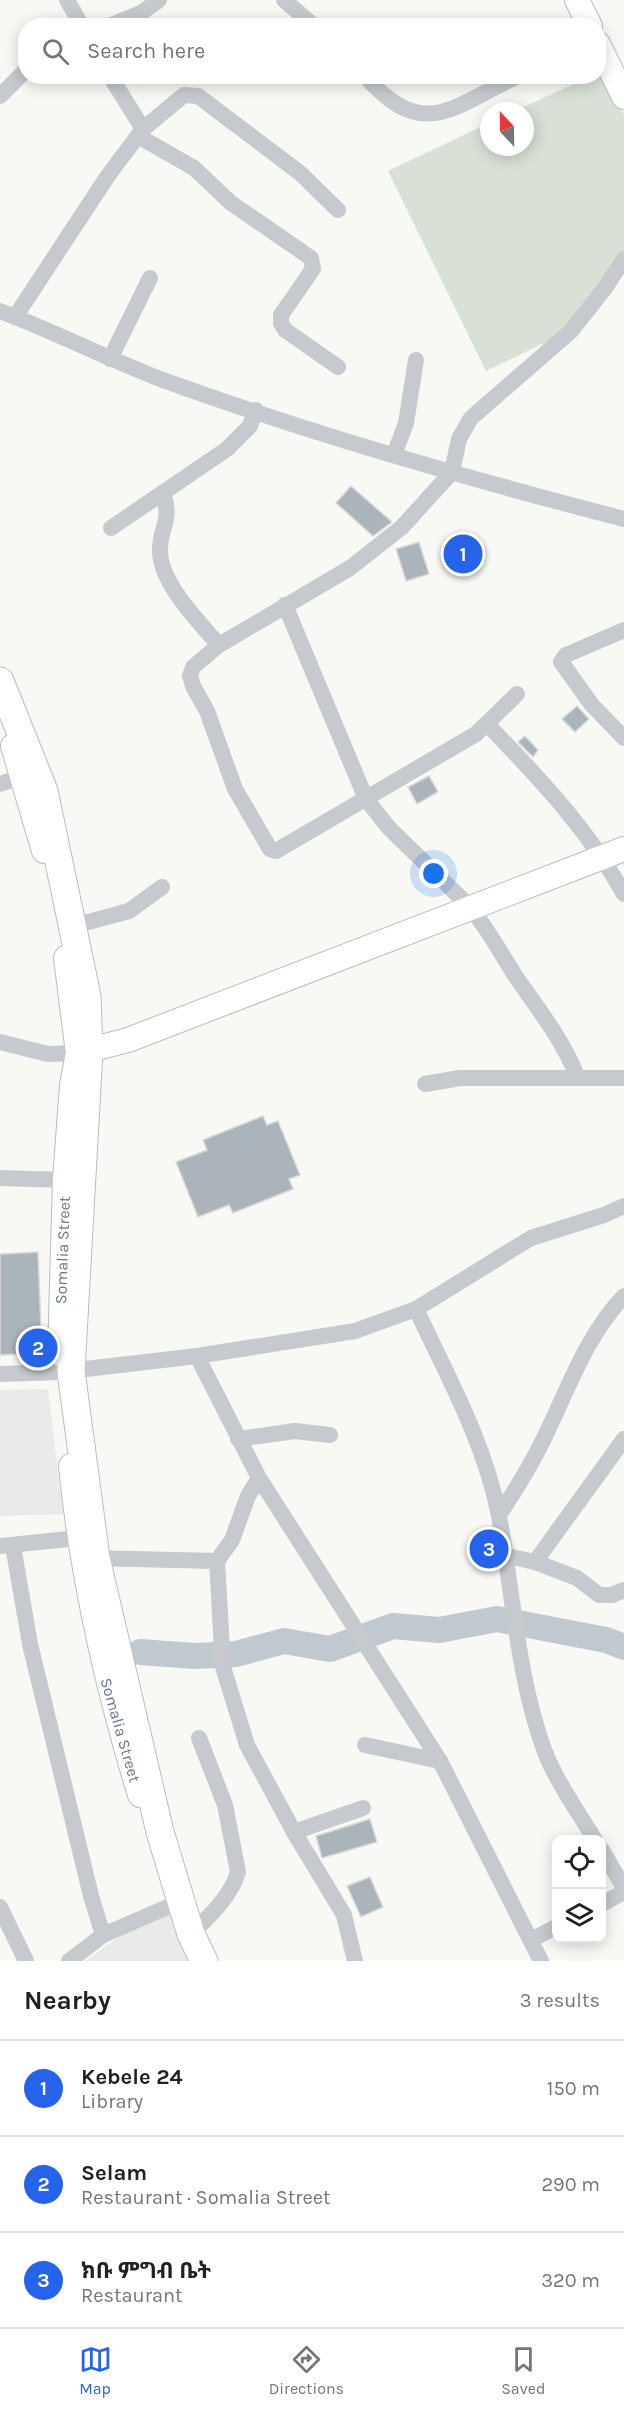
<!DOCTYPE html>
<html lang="en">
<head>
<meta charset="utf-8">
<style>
	:root { --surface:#fff; --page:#f2f2f2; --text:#202124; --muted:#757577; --line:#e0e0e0; --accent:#2563eb }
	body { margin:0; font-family:Karla,"Noto Sans Ethiopic",sans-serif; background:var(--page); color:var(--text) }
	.controls { position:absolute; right:18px; bottom:18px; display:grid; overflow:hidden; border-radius:12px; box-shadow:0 3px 15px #0003 }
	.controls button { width:54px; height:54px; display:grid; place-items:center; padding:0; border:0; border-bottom:2px solid var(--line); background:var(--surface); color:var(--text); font:30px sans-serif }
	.compass { position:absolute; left:480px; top:102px; width:54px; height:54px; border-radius:50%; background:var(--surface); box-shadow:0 3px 15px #0003; rotate:338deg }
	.you { position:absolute; left:434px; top:874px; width:21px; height:21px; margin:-15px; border:4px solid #fff; border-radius:50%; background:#1a73e8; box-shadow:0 0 0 9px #1a73e833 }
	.badge { display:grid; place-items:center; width:39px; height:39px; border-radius:50%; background:var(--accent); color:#fff; font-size:20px; font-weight:700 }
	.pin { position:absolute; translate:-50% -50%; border:3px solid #fff; box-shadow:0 2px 6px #0006 }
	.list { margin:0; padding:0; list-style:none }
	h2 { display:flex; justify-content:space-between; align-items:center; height:78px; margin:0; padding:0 24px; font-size:26px }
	h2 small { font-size:20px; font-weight:400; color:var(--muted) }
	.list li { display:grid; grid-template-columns:39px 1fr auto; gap:18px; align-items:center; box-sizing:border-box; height:96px; padding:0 24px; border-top:2px solid var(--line) }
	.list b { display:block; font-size:22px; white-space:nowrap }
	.list p { margin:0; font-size:20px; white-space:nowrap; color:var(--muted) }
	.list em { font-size:20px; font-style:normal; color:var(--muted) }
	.icon { flex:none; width:33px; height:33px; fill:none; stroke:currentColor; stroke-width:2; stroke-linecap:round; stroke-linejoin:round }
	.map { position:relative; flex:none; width:624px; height:1961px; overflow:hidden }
	.search { position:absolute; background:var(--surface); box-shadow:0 3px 15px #0003; left:18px; right:18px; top:18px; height:66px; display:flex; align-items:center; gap:15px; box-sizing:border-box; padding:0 21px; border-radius:24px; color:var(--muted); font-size:22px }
	.sheet { height:366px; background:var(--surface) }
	nav { display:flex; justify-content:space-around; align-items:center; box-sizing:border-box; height:84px; border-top:2px solid var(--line); background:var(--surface); font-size:16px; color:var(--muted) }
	nav a { display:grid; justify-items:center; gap:3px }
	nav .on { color:var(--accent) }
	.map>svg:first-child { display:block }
	.built { fill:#e9eae9 }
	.green { fill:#d9e0d6 }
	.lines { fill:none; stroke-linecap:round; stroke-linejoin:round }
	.river { stroke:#c0c9cf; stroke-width:26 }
	.building { fill:#acb4bb; stroke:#dadad8; stroke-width:1.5 }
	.secondary-casing { stroke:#b8bdc2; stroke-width:26 }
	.primary-casing { stroke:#b9bdc1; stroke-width:29 }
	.street { stroke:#c6c9cd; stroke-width:16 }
	.secondary { stroke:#fff; stroke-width:24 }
	.primary { stroke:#fff; stroke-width:27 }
	.labels { text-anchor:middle; stroke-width:6; stroke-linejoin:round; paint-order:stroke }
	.street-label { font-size:16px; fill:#667687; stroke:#fff }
</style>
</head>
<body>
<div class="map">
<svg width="624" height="1961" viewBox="0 0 624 1961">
	<rect width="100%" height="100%" fill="#f8f8f5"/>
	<g class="built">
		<polygon points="48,1389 63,1514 0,1516 0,1390"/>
		<polygon points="172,1903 194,1961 86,1961 117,1938"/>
	</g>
	<polygon class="green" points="599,73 624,114 624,252 569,331 486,371 388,171 489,123 489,147 525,147 525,111 515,111 589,77 598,76"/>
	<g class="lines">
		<polyline class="river" points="140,1652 195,1656 236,1654 284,1641 330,1649 393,1626 439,1630 497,1619 606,1640 624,1647"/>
	</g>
	<g class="building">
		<polygon points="351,486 392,522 373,536 336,503"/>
		<polygon points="419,542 429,574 406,581 396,549"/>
		<polygon points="577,706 589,719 575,732 562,719"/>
		<polygon points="525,736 538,750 533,757 518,742"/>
		<polygon points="429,776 438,792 417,804 408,787"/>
		<polygon points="263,1116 267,1125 278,1121 300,1175 289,1179 293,1189 233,1213 229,1205 198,1217 176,1162 207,1150 203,1140"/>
		<polygon points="38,1252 42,1353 0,1355 0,1254"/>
		<polygon points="370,1819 377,1842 322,1858 316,1836"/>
		<polygon points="370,1877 383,1907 361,1917 347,1886"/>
	</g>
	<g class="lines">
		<g class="secondary-casing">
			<g id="secondary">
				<polyline points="577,0 590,26"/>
				<polyline points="598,44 624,97"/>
				<polyline points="13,746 44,851"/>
				<polyline points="78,1053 128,1040 624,849"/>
				<polyline points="60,1354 65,1180 72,1085 78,1053 66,958"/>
				<path d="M 71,1466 C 82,1579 107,1687 140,1795"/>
			</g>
		</g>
		<g class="primary-casing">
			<polyline id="primary" points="0,681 44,791 87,996 89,1051 71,1371 96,1558 160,1832 191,1934 204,1961"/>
		</g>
		<g class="street">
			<polyline points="67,0 82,26"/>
			<polyline points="284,0 314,26"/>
			<polyline points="109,26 141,13 159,0"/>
			<polyline points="110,76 143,129"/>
			<path d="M 365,76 C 424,143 453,106 518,76"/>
			<polyline points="0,96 26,70"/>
			<polyline points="138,136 194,168 231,203 311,258 313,269 281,315 281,323 285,330 338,367"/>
			<path d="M 0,311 C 55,332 108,359 163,380 C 314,435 469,479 624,519"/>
			<polyline points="15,317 107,177 143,129 184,95 198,96 300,173 338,210"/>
			<polyline points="110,359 150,278"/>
			<polyline points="394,455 406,423 416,360"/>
			<path d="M 163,493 C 173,522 159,527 160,552 C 161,584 199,622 219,645"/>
			<polyline points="111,528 227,449 250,426 256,410"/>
			<path d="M 285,605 L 366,799 L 389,828 L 470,907 C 488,929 501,954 516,977 C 539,1010 562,1039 577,1076"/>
			<polyline points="624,630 566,655 561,662 592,705 624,738"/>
			<polyline points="517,694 476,734 276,851 270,849 235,789 207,711 193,686 190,676 193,667 219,645 350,568 402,527 452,472 459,439 471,418 571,331 605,288 624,259"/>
			<path d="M 488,725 C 539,778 588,829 624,894"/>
			<polyline points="0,784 24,776"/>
			<polyline points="66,928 129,911 162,887"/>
			<polyline points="0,1042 48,1054 78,1053"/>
			<polyline points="425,1084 460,1078 624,1078"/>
			<polyline points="0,1178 65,1180"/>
			<path d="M 416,1309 C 447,1375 485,1443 499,1516 C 513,1593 518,1684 547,1757 C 559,1786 579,1813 595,1840"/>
			<polyline points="197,1356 259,1478 440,1761 541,1961"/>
			<polyline points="0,1374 60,1372 197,1356 355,1331 416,1309 531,1238 604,1215 624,1206"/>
			<polyline points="238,1439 295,1431 330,1435"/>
			<polyline points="259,1478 248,1496 232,1540 217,1561 223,1667 247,1745 294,1832 344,1915 355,1961"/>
			<path d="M 499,1515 C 517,1488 533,1462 547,1432 C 570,1384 587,1335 624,1296"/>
			<polyline points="0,1546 78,1538"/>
			<polyline points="13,1546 30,1644 91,1896 103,1935"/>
			<polyline points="503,1555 535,1562 577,1578 599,1595 612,1595 624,1590"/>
			<polyline points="89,1558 217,1561"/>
			<polyline points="535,1562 624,1439"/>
			<polyline points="365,1745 440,1761"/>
			<polyline points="294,1832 363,1808"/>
			<polyline points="602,1850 624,1888"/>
			<polyline points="602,1904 624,1892"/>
			<polyline points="0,1907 26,1961"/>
			<path d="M 187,1938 C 206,1919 230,1899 238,1872 L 225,1805 L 199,1738"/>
			<polyline points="531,1940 556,1927"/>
			<polyline points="69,1961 103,1935 170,1906"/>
		</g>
		<use href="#secondary" class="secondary"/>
		<use href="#primary" class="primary"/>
	</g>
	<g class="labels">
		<g class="street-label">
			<text transform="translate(62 1250) rotate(-88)" y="6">Somalia Street</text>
			<text transform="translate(121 1730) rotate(74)" y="6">Somalia Street</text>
		</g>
	</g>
</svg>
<div class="controls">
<button><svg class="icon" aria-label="locate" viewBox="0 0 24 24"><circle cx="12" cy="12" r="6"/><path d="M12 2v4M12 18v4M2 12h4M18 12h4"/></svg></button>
<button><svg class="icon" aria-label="layers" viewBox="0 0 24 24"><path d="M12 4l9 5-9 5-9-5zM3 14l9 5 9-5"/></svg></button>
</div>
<svg class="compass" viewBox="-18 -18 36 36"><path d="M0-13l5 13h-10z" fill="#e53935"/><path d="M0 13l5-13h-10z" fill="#757577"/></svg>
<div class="you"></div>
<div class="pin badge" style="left:463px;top:554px">1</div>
<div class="pin badge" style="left:38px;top:1348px">2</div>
<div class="pin badge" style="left:489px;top:1549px">3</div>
<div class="search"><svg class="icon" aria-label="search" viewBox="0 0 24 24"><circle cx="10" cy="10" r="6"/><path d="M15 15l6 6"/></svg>Search here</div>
</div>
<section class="sheet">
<h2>Nearby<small>3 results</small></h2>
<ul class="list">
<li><span class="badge">1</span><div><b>Kebele 24</b><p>Library</p></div><em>150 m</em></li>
<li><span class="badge">2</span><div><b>Selam</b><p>Restaurant · Somalia Street</p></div><em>290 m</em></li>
<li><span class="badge">3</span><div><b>ክቡ ምግብ ቤት</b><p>Restaurant</p></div><em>320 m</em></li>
</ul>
</section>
<nav>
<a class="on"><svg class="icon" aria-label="map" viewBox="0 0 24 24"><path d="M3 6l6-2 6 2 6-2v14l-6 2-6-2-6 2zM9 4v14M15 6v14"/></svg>Map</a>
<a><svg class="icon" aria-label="directions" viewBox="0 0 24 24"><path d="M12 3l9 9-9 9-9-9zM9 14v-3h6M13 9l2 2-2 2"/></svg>Directions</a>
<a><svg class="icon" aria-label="saved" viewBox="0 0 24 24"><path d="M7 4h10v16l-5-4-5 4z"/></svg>Saved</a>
</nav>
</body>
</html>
